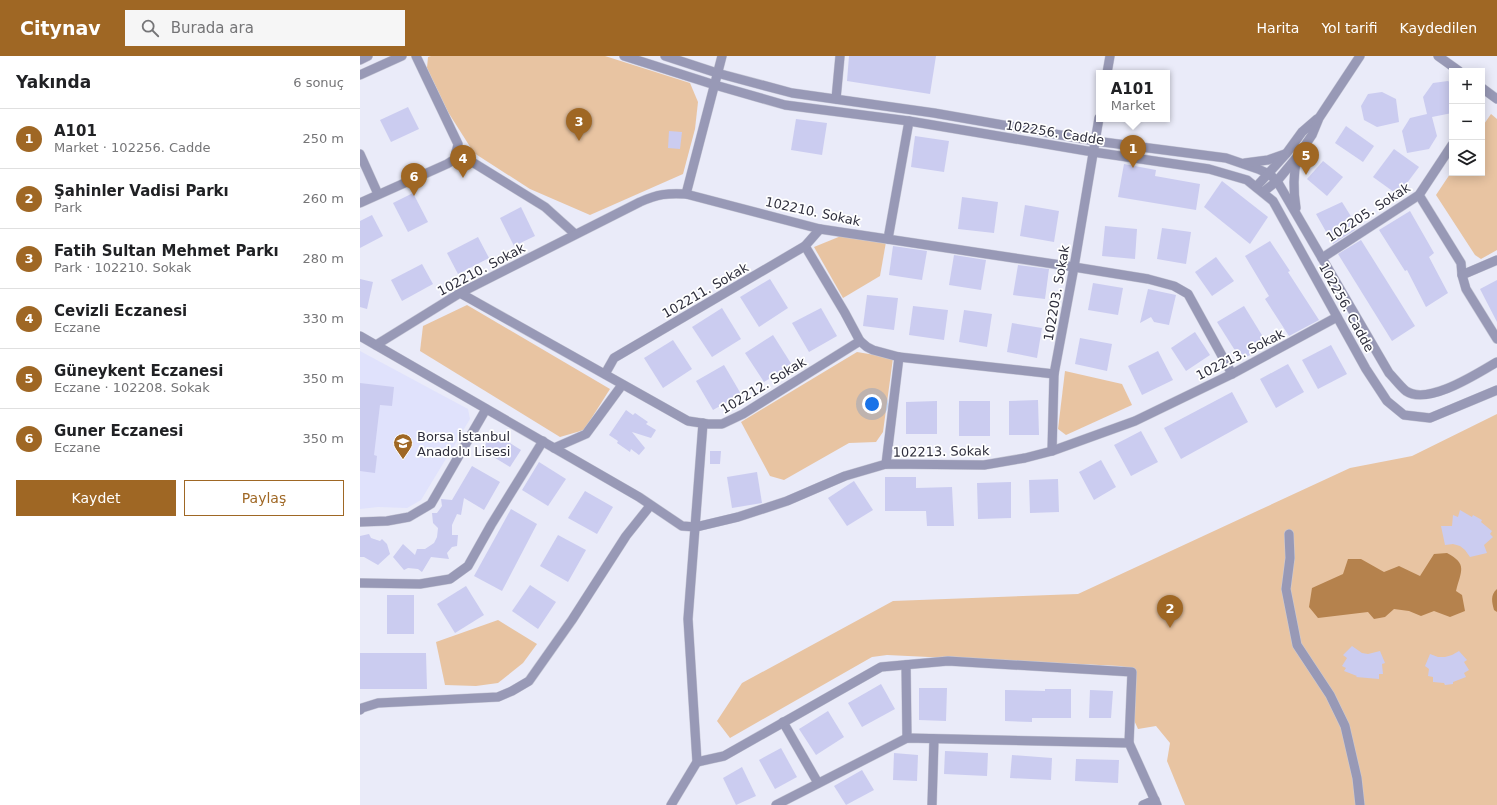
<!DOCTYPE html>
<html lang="tr">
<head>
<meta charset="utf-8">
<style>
	:root { --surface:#fff; --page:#f6f6f6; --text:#202124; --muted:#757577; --line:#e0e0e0; --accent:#9f6724 }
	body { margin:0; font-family:"DejaVu Sans",sans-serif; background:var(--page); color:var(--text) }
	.controls { position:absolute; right:12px; top:12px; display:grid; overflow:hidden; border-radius:0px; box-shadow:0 2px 10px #0003 }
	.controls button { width:36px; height:36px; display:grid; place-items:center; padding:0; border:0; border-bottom:1px solid var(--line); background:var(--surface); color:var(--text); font:20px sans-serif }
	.you { position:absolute; left:512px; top:348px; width:14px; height:14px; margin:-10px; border:3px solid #fff; border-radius:50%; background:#1a73e8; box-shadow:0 0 0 6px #1a73e833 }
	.badge { display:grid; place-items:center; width:26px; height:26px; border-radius:50%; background:var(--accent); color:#fff; font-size:13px; font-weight:700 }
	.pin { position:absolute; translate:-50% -33px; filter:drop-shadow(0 1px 2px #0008) }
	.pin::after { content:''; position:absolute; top:21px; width:14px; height:12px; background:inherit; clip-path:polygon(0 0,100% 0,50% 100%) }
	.popup { position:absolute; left:736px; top:14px; width:74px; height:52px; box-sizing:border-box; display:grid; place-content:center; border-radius:0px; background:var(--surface); filter:drop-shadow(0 1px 3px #0005); font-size:13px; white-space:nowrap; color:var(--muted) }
	.popup b { font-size:15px; color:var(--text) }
	.popup::after { content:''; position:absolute; left:50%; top:100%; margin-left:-8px; border:8px solid transparent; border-top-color:var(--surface) }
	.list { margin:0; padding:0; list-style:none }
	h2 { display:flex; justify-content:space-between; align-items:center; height:52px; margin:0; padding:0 16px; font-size:17px }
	h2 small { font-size:13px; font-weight:400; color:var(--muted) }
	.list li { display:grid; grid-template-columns:26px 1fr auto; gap:12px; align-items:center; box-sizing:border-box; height:60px; padding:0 16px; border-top:1px solid var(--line) }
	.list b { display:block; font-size:15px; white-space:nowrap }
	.list p { margin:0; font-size:13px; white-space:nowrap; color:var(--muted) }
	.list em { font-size:13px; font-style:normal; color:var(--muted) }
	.actions { display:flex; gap:8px; padding:12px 16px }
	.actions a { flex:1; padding:9px 0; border:1px solid var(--accent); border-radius:0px; text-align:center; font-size:14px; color:var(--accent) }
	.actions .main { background:var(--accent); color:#fff }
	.icon { flex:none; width:22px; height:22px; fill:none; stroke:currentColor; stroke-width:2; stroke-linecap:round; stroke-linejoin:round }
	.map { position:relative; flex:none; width:1137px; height:749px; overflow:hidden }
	header { display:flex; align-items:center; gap:24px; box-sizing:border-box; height:56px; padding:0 20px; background:var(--accent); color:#fff }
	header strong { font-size:19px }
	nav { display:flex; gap:22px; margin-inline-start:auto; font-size:14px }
	.search { width:280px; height:36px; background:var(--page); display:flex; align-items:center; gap:10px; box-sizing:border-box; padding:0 14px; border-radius:0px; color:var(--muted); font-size:15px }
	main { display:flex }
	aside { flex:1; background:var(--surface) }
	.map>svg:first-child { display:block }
	.built { fill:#e0e2fc }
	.green { fill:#e8c4a2 }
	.water { fill:#b5824d }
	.building { fill:#cbccf0 }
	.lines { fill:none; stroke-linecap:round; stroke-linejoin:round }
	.minor-casing { stroke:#c8c9d7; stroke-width:10 }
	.minor { stroke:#9899b6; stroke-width:9 }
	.labels { text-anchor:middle; stroke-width:3.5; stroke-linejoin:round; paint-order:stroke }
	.street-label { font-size:13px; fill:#2f2f3d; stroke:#fff }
	.poi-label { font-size:13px; fill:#2f2f3d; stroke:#fff; text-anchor:start }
</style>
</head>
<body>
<header>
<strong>Citynav</strong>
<div class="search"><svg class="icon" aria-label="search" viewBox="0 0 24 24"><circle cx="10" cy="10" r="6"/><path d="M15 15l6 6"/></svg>Burada ara</div>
<nav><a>Harita</a><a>Yol tarifi</a><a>Kaydedilen</a></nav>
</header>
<main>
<aside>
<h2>Yakında<small>6 sonuç</small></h2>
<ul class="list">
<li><span class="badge">1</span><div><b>A101</b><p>Market · 102256. Cadde</p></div><em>250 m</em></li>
<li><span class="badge">2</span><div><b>Şahinler Vadisi Parkı</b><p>Park</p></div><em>260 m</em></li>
<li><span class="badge">3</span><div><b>Fatih Sultan Mehmet Parkı</b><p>Park · 102210. Sokak</p></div><em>280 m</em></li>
<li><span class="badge">4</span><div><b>Cevizli Eczanesi</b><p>Eczane</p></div><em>330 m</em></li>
<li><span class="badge">5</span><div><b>Güneykent Eczanesi</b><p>Eczane · 102208. Sokak</p></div><em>350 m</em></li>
<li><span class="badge">6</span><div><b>Guner Eczanesi</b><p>Eczane</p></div><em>350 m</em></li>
</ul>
<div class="actions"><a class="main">Kaydet</a><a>Paylaş</a></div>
</aside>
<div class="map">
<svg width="1137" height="749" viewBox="0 0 1137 749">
	<rect width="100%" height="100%" fill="#eaebf9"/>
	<polygon class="built" points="0,295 108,353 110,363 61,444 47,452 18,451 0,453"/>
	<g class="green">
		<polygon points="71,0 245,0 330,27 338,46 335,73 323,118 230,159 170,133 114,97 88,56 67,12 68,1"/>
		<polygon points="1131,58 1137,63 1137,194 1121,203 1115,199 1076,139 1092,115 1092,117 1122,117 1122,71"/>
		<polygon points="481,180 526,186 520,220 483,242 454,191"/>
		<polygon points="107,249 250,333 224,374 200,381 60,295 63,270"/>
		<polygon points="497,296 533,302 523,376 516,386 489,387 424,424 410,420 381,366"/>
		<polygon points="705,315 762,328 772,349 706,379 698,373"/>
		<polygon points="1137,358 1137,749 825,749 807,705 810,687 796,670 778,673 773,662 774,614 760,610 527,599 512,601 370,682 357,665 382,627 533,545 718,538 990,412 1052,400"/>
		<polygon points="138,564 177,588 163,607 138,627 116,630 85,629 76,586"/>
	</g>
	<g class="water">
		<path d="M 1087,497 C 1108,508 1101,515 1096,535 L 1102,539 L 1105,555 L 1090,561 L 1074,555 L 1061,560 L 1049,555 L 1034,553 L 1025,561 L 1014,563 L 1008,556 L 958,562 L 949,551 L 952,532 L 983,518 L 988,503 L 1001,503 L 1024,516 L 1039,510 L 1060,520 L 1074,498 Z"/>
		<path d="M 1137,533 L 1137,556 L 1134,554 C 1132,546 1130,539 1137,533 Z"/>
	</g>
	<g class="building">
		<polygon points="489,0 576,0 570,38 487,25"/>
		<polygon points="1088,25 1092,28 1092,57 1072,61 1077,80 1069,93 1047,97 1042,75 1050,62 1067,58 1063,41 1073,27"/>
		<polygon points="1022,36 1036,43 1039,66 1017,71 1004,64 1001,50 1008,38"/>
		<polygon points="48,51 59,73 31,86 20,64"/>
		<polygon points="436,63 467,67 462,99 431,94"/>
		<polygon points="986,70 1014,90 1003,106 975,87"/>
		<polygon points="309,75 322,76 320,93 308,92"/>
		<polygon points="555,80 589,85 584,116 551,111"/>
		<polygon points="1034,93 1059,111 1038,139 1013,121"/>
		<polygon points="963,105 983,121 967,140 947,123"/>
		<polygon points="764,108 796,114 795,120 840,128 836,154 758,141"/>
		<polygon points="862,125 908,161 890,188 844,151"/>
		<polygon points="53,137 68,166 48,176 33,147"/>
		<polygon points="602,141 638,146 634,177 598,173"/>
		<polygon points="982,146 997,170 994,172 995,174 973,188 956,158"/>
		<polygon points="665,149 699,155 694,186 660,180"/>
		<polygon points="161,151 175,180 154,190 140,162"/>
		<polygon points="1050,155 1074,197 1069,201 1088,237 1066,251 1047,214 1045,215 1019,174"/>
		<polygon points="12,159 23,180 0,192 0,165"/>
		<polygon points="745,170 777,173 775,203 742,200"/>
		<polygon points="802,172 831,176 826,208 797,203"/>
		<polygon points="118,181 129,202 98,218 87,197"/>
		<polygon points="1001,184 1055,270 1032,285 978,198"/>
		<polygon points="910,185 930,215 928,216 959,264 929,280 905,243 909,240 885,200"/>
		<polygon points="533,190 567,195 562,224 529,219"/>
		<polygon points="594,199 626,204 621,234 589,229"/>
		<polygon points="856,201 874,225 852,240 835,216"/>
		<polygon points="62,208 73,228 42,245 31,224"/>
		<polygon points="658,209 689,213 685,243 653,239"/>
		<polygon points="0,223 13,226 7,253 0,251"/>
		<polygon points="410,223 428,252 399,271 380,241"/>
		<polygon points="1137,224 1137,266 1120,233"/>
		<polygon points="733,227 763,232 758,259 728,254"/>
		<polygon points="788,233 816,239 809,269 794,266 791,261 780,267"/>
		<polygon points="507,239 538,242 534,274 503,270"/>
		<polygon points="553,250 588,254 584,284 549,279"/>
		<polygon points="884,250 908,289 881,304 857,266"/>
		<polygon points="362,252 381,283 352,301 332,271"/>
		<polygon points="461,252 477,280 449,296 432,267"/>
		<polygon points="604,254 632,258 627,291 599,286"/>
		<polygon points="652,267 682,272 677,302 647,296"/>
		<polygon points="835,276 850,299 826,315 811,292"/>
		<polygon points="413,279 432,309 404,326 385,297"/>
		<polygon points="720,282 752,288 747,315 715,308"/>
		<polygon points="313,284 332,313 303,332 284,302"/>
		<polygon points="971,289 987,318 958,333 942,304"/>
		<polygon points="798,295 813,324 782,339 768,310"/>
		<polygon points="928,308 944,336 916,352 900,323"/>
		<polygon points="364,309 381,338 353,354 336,325"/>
		<polygon points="0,327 34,331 32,350 20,349 14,399 17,400 15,417 0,415"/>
		<polygon points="872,336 888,366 821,403 804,372"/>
		<polygon points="678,344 679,379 649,379 649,345"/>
		<polygon points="577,345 577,378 546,378 546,346"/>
		<rect x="599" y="345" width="31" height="35"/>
		<polygon points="266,354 273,359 275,357 288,366 286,368 296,374 291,382 272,376 285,392 279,399 271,393 270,396 257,387 258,385 249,379"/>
		<polygon points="781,375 798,406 771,420 754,389"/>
		<polygon points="133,376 161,394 150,411 122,394"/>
		<polygon points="350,395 361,395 360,408 350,408"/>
		<polygon points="741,404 756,431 734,444 719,416"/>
		<polygon points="179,406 206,423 188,450 162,434"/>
		<polygon points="112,410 140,426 124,454 104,442 101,459 97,458 92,469 92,479 98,479 97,490 92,491 87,497 89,503 71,501 62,516 58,513 48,512 44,514 33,501 43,488 55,499 57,493 65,493 74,487 77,481 78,472 73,467 72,457 77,457 82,450 81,443 92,444"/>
		<polygon points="397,416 402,447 372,452 367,421"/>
		<polygon points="525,421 556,421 556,432 592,431 594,470 567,470 566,455 525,455"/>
		<polygon points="698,423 699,456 670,457 669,424"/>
		<polygon points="494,425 513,454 487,470 468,442"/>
		<polygon points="651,426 651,462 618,463 617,427"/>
		<polygon points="225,435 253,451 237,478 208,462"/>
		<polygon points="151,453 177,468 142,535 114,520"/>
		<polygon points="1100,454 1112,461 1113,459 1122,464 1121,466 1132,475 1130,478 1133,481 1124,489 1127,497 1110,501 1105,494 1100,490 1093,488 1085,489 1081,470 1092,470 1093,459 1098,461"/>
		<polygon points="9,478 11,482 20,485 22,483 27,488 30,498 18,509 4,501 0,501 0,480"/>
		<polygon points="198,479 226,494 208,526 180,510"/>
		<polygon points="170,529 196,546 178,573 152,555"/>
		<polygon points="106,530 124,559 95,577 77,548"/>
		<rect x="27" y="539" width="27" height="39"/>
		<polygon points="992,590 1002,597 1008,598 1020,595 1025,607 1022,608 1023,618 1019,618 1019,623 996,621 997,620 984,615 986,612 982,610 987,602 983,599"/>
		<polygon points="1099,595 1107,604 1104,606 1109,614 1104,617 1106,621 1093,626 1093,628 1085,629 1084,627 1073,626 1073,621 1068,620 1069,613 1065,610 1070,598 1078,601 1085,601 1092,599"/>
		<polygon points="0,597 66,597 67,633 0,633"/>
		<polygon points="521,628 535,653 502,671 488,647"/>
		<polygon points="559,632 587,632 586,665 559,664"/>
		<polygon points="685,633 711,633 711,662 672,662 672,666 645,665 645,634 685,635"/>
		<polygon points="730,634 753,635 751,662 729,662"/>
		<polygon points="468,655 484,681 456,699 439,673"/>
		<polygon points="421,692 437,721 415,733 399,704"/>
		<polygon points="585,695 628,697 627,720 584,718"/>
		<polygon points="534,697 558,699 557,725 533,724"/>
		<polygon points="652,699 692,702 691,724 650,722"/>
		<polygon points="716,703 759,704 758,727 715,725"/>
		<polygon points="382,711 396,740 376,749 363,722"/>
		<polygon points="502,714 514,734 486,749 474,730"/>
	</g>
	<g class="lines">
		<g class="minor-casing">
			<g id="minor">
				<polyline points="264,0 355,29 425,49 549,65 733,96 849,113 887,124 913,145 1006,313 1027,345 1044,359 1070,362 1137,334"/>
				<path d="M 305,0 L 357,17 L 432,37 L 574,57 L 735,85 L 866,102 L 898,113 L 909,118 L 917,125 L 1029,317 C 1034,322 1040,330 1046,335 C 1068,350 1118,317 1137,306"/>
				<polyline points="1078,0 1099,15"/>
				<polyline points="0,4 8,0"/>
				<polyline points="747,17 750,0"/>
				<polyline points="0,19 42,0"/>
				<polyline points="1122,32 1137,43"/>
				<polyline points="476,43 480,0"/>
				<polyline points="96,96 185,151 215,178"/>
				<polyline points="0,98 18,138"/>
				<polyline points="885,107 908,104 925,98"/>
				<polyline points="896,131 926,98 942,76 957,63"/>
				<polyline points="903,136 917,125 937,101 952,79 959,62 1000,0"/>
				<polyline points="326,138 362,0"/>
				<polyline points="1059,139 1101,207 1102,219 1106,233 1137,283"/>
				<polyline points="0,147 87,108 95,103 98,88 56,0"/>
				<path d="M 936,152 C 933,134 933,119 937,101"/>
				<polyline points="528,183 549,65"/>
				<polyline points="445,190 485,257 500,285"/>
				<polyline points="962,202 1059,139 1092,89"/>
				<polyline points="1102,219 1137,204"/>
				<polyline points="100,237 328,365 348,368 362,368 383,358 500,285 507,291 513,294 539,301 694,318"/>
				<polyline points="0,280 279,441 322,470 336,471 378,461 427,445 485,420 526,408 624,409 665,402 692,395 775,365 872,318 977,261"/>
				<path d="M 16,289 L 100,237 L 280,146 C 298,138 307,137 326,138 L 460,173 L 714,211 L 788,223 L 814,230 L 828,238 L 872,318"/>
				<polyline points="245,318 254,302 445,190 460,173"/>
				<polyline points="194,392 226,378 262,329"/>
				<polyline points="692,395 694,318 714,211 739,62"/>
				<polyline points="526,408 539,301"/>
				<polyline points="0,466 27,465 49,461 71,448 126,353"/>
				<polyline points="929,478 930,502 926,533 937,589 970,639 985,670 997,722 1000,749"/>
				<polyline points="0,527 60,528 90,523 108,510 131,469 183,385"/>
				<polyline points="546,609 547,682"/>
				<polyline points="0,654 2,652 18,647 138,641 152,635 169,625 212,564 266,480 290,450"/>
				<polyline points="423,666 458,727"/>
				<polyline points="337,706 364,700 521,611 588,605 772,616 769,687"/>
				<polyline points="311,749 337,706 328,563 343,367"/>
				<polyline points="416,749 547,682 769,687 797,749"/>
				<polyline points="572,749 574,683"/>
				<polyline points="783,749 795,744"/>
			</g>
		</g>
		<use href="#minor" class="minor"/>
	</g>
	<defs>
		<g id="school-pin" transform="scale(1)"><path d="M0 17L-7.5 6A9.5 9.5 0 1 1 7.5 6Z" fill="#9f6724" stroke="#fff"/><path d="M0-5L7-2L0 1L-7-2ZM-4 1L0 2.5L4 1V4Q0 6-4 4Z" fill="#fff"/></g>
	</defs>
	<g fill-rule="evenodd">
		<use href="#school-pin" x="43" y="387"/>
	</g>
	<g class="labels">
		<g class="street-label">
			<text transform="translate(695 76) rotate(9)" y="5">102256. Cadde</text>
			<text transform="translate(453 155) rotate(12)" y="5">102210. Sokak</text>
			<text transform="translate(1008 156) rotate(-33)" y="5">102205. Sokak</text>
			<text transform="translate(121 213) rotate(-28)" y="5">102210. Sokak</text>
			<text transform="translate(345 234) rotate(-30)" y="5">102211. Sokak</text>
			<text transform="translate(696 237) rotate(-80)" y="5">102203. Sokak</text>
			<text transform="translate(987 251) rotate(61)" y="5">102256. Cadde</text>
			<text transform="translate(880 298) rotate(-27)" y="5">102213. Sokak</text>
			<text transform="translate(403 329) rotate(-31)" y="5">102212. Sokak</text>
			<text transform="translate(581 395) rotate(-1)" y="5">102213. Sokak</text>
		</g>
		<g class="poi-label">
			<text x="57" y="385">Borsa İstanbul<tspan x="57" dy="15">Anadolu Lisesi</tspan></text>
		</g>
	</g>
</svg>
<div class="controls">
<button>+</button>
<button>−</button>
<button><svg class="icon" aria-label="layers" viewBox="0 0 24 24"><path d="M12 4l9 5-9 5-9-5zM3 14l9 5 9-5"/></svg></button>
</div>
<div class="you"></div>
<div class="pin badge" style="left:773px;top:112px">1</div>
<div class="popup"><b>A101</b>Market</div>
<div class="pin badge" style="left:810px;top:572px">2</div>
<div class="pin badge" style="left:219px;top:85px">3</div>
<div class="pin badge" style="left:103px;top:122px">4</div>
<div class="pin badge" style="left:946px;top:119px">5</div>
<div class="pin badge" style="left:54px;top:140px">6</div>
</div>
</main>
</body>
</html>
